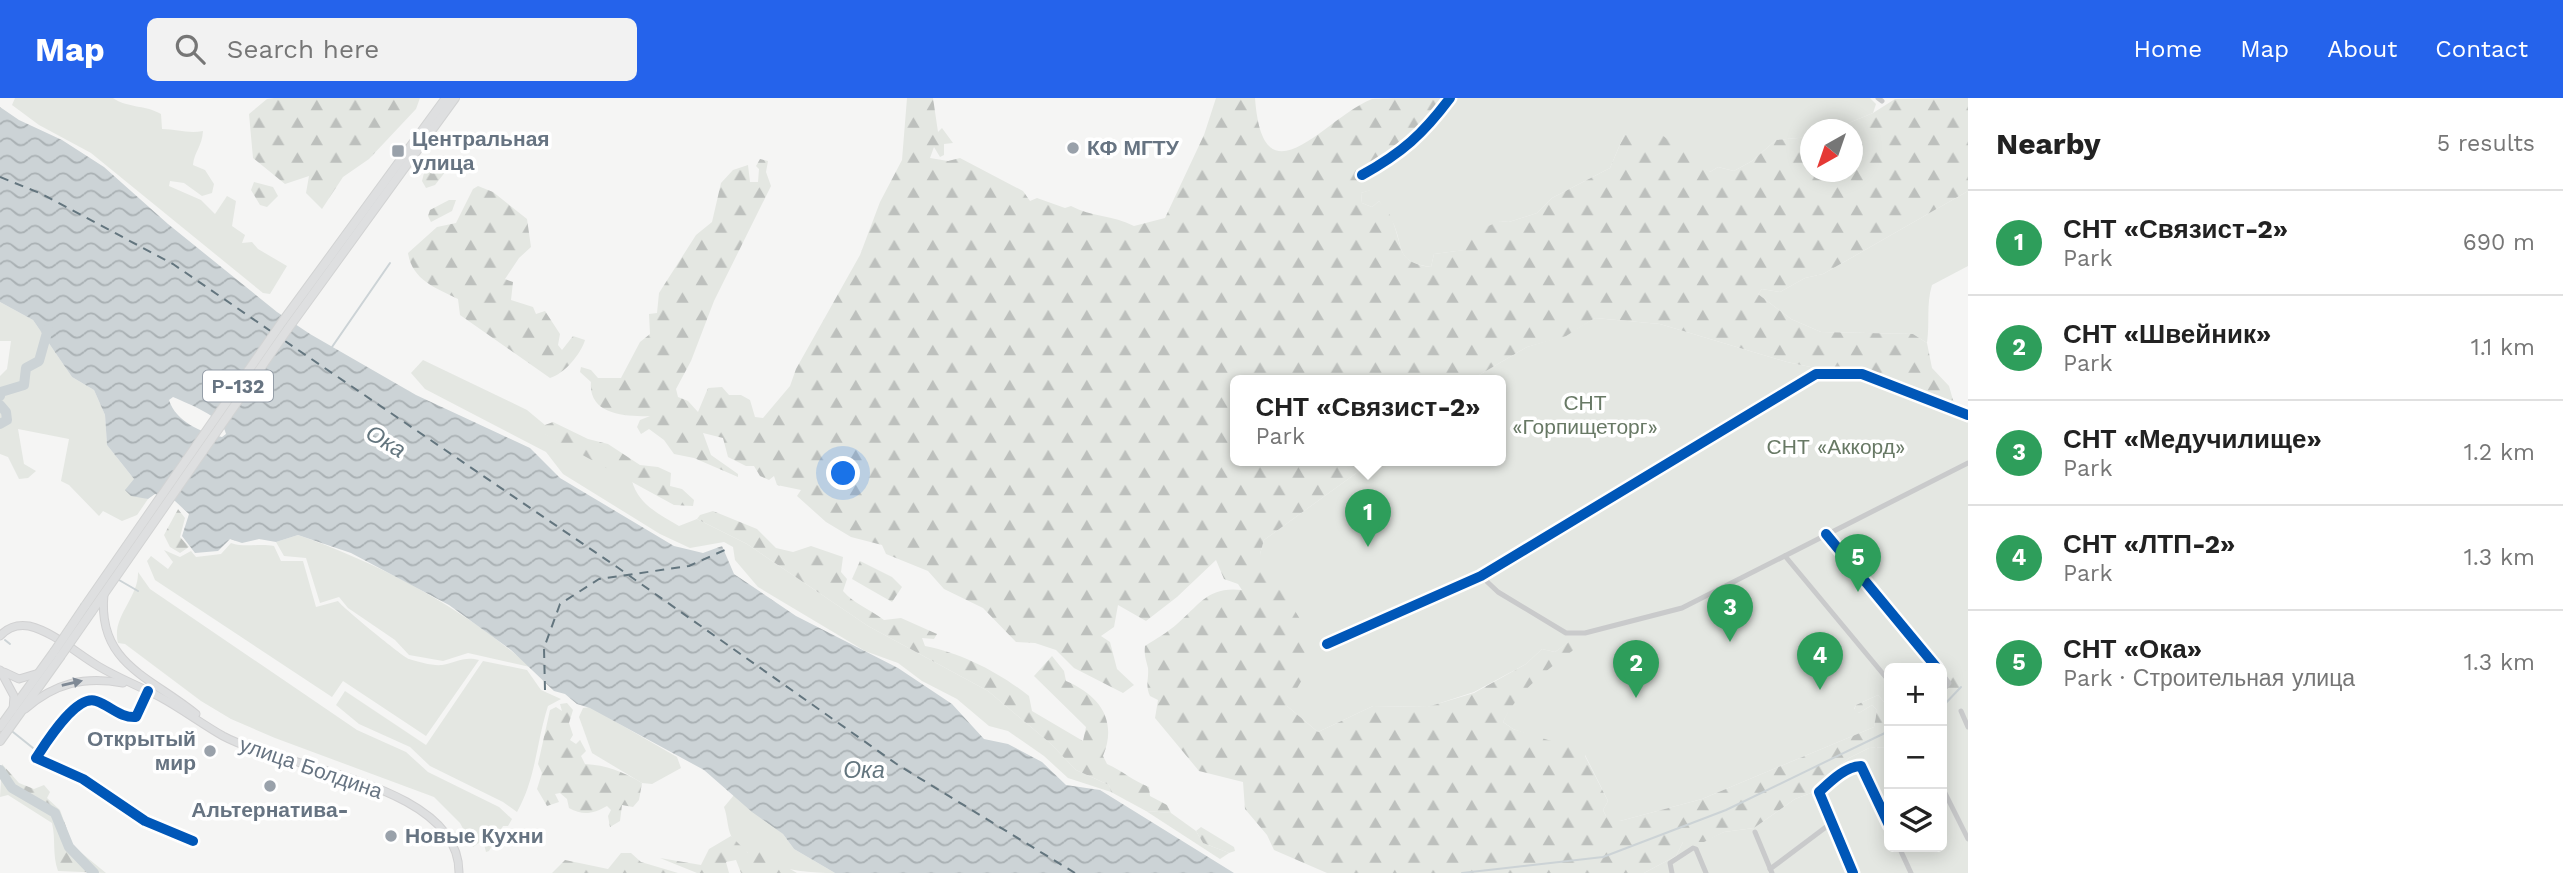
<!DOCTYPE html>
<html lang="en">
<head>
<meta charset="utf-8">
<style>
	:root { --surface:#fff; --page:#f2f2f2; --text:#222; --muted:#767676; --line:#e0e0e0; --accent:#2563eb }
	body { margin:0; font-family:"Work Sans",sans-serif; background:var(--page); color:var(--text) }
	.controls { position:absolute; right:21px; bottom:21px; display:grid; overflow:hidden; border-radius:10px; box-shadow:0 4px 18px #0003 }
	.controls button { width:63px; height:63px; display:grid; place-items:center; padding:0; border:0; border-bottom:2px solid var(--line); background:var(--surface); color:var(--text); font:35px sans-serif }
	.compass { position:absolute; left:1800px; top:21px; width:63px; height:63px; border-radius:50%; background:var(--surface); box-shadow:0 4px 18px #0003; rotate:220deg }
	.you { position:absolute; left:844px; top:376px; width:24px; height:24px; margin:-18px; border:5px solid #fff; border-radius:50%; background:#1a73e8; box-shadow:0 0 0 10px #1a73e833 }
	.badge { display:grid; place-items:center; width:46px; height:46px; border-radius:50%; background:var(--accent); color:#fff; font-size:23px; font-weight:700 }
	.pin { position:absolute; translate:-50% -58px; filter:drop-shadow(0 2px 4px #0008) }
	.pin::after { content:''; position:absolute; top:37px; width:24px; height:21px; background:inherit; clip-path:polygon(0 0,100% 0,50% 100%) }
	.popup { position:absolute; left:1230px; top:277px; width:276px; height:91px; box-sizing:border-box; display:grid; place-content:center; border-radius:10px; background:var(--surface); filter:drop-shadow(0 2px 5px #0005); font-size:23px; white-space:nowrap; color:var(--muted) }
	.popup b { font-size:26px; color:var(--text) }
	.popup::after { content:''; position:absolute; left:50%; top:100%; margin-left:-14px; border:14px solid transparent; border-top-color:var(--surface) }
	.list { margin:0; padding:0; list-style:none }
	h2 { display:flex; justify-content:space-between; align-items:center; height:91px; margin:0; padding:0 28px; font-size:30px }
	h2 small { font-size:23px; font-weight:400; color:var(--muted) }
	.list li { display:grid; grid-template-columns:46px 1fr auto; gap:21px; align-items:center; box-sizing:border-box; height:105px; padding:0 28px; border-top:2px solid var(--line) }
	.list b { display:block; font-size:26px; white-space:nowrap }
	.list p { margin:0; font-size:23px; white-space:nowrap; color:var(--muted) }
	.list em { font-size:23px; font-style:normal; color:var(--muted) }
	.icon { flex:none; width:38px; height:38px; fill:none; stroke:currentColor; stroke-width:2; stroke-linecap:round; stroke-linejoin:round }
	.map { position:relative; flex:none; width:1968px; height:775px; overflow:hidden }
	header { display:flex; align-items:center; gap:42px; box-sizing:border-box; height:98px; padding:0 35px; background:var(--accent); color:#fff }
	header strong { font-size:33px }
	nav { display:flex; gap:38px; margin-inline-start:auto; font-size:24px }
	.search { width:490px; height:63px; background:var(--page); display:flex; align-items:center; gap:18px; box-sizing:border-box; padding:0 24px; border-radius:10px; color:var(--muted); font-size:26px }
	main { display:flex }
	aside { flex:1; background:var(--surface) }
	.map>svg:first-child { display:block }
	.green { fill:#e4e7e2 }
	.forest { fill:url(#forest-firs) }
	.water { fill:url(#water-waves); fill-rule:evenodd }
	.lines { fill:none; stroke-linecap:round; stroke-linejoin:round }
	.stream { stroke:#ccd3d6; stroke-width:2 }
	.river { stroke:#ccd3d6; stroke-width:10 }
	.ferry { stroke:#63757e; stroke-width:2; stroke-dasharray:9 7; stroke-linecap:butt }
	.major-casing { stroke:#d1d1d2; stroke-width:9 }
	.highway-casing { stroke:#d2d3d3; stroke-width:10 }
	.minor { stroke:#c9cacb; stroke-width:5 }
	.major { stroke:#dedfe0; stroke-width:7 }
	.highway { stroke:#dedfe0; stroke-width:8 }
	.highway-bridge-casing { stroke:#d2d3d3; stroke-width:10; stroke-linecap:butt }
	.highway-bridge { stroke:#dedfe0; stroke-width:8 }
	.cycleway-casing { stroke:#fff; stroke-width:15 }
	.cycleway { stroke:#0057b8; stroke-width:10 }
	.oneway { fill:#7f8995 }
	.poi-dot { fill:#99a1aa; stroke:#fff; stroke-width:2.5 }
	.labels { text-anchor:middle; stroke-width:7; stroke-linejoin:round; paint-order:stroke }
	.shield { fill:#fff; stroke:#959ea8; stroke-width:2 }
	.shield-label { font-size:19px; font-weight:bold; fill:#677482 }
	.poi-label { font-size:21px; font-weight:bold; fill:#677482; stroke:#fff; text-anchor:start }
	.park-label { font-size:21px; fill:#687965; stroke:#fff }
	.street-label { font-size:21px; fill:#677482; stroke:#fff }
	.water-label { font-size:23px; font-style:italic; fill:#63757e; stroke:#fff }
</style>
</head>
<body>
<header>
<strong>Map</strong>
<div class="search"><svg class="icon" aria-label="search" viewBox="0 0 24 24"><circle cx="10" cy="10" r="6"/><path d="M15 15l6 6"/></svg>Search here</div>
<nav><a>Home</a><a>Map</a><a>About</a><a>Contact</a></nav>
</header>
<main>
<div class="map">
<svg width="1968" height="775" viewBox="0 0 1968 775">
	<defs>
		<pattern id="forest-firs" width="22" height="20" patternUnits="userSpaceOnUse" patternTransform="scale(1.75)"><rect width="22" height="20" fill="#e4e7e2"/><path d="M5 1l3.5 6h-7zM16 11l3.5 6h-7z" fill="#bdc0bd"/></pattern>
		<pattern id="water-waves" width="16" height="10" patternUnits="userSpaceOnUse" patternTransform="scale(1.75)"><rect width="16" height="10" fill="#ccd3d6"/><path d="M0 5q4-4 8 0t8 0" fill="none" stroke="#a9b0b3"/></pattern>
	</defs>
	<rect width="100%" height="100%" fill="#f5f5f4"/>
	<g class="green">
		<path d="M 15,0 L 113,0 C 127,10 146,7 161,16 L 162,31 C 177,31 188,36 203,33 C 202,49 194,54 193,67 L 205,72 L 214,86 L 212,95 L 202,98 L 184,85 L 170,83 L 169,88 L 201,102 L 215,116 L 227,98 L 236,103 L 232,128 L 245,137 L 242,145 L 252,144 L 258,151 L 287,168 L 270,196 L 263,195 L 91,55 L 39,27 L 12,7 Z"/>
		<path d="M 1447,0 L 1870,0 L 1876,6 L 1873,15 L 1834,31 L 1811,32 L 1810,39 L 1776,42 L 1752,63 L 1734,73 L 1718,69 L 1710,74 L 1648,36 L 1624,37 L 1610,70 L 1552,100 L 1537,115 L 1509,124 L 1500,123 L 1465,152 L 1434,156 L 1431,169 C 1396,164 1404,152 1394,127 C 1391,119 1384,111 1379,103 L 1372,109 L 1362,105 L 1361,95 L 1370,92 L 1359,76 L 1404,49 Z"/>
		<path d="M 1968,93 L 1968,168 L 1932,187 C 1926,207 1930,224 1927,245 L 1913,236 L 1821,234 L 1791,221 L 1758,196 L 1762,191 L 1780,194 L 1805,180 L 1823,176 Z"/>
		<polygon points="0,204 33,222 72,279 94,292 105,317 107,347 134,381 129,395 148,401 137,417 122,423 103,413 99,418 69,387 61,383 69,341 18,331 24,366 36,373 28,380 19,381 8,359 0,356 0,278 7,271 11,243 0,243"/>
		<polygon points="1595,220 1660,226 1787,264 1820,271 1861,273 1937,306 1953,302 1968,323 1968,775 1644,775 1676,758 1683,744 1704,743 1724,734 1754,730 1795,701 1819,692 1833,672 1849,660 1869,650 1889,649 1889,749 1942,749 1942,570 1889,570 1889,610 1878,597 1856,607 1854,611 1859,615 1872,607 1877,612 1874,629 1702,701 1620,723 1606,718 1603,712 1608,703 1585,657 1513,631 1503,624 1512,605 1569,544 1555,554 1542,551 1526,566 1474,594 1428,609 1373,608 1318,634 1287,608 1260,456 1264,442 1373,363 1501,363 1501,283 1469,283 1527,249 1566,237"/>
		<path d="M 423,262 L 527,312 L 545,327 L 545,336 L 632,383 C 638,406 660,417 679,428 L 697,421 L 747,446 L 868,528 L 988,593 L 1050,645 L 1076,672 L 1109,687 L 1111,694 L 1068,680 L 1044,658 L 1008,633 L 989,628 L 957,601 L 922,583 L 898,565 L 865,553 L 758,489 L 735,462 L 733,449 L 724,444 L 690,450 L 660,436 L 563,376 L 546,354 L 425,291 L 411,275 Z"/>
		<path d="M 298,437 C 381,466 464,510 530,569 L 468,555 L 443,563 L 409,557 L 395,542 L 348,510 L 339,499 L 320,505 L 306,460 L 284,458 L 276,444 Z"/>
		<path d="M 231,445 C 245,450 259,445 274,448 L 281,463 L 303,463 L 316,509 L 338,503 C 342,509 403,559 409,561 C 418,564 433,568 442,567 C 456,565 463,558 479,562 L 426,638 L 343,583 L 332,599 L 155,482 L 147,463 L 151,458 L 168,471 L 173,464 L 164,452 L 180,459 L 191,453 L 196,459 L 221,456 Z"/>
		<path d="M 138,474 L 150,491 L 357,632 L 406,654 L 428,674 L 499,709 L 512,721 L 508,728 L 503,728 L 489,753 L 486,754 L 483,742 L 473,749 L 460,725 L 434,699 L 275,640 L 231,621 L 201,603 L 125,546 L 118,545 C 111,519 139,500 138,474 Z"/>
		<path d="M 483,563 L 527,572 L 541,592 L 561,601 L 548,608 C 536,646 536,680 517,714 L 503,704 L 430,668 L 410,649 L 359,626 L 336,607 L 345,593 L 426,647 Z"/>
		<polygon points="590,609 677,659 681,670 652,686 642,685 592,655 579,619 583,610"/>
		<path d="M 734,697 L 783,736 L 794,751 L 835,775 C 801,775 756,770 733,741 C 727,733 728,719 724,709 Z"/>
		<polygon points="1146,713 1171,715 1196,733 1203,745 1229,755 1220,761"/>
	</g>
	<g class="forest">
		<polygon points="274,0 420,0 416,11 369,61 343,79 322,111 306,95 309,78 285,86 253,60 249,16 267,1"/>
		<path d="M 907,0 L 933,0 L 938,34 L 942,30 L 953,45 L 944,46 L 944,57 L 940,59 L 934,49 L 930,60 L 948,63 L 960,60 L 1023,93 L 1030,103 L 1037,100 L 1065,110 L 1071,108 C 1091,119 1113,117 1134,128 L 1165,120 L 1204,37 L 1216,0 L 1255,0 C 1263,109 1324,20 1372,1 C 1386,0 1429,0 1447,0 L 1404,49 L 1359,76 L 1371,92 L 1361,95 L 1362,105 L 1372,109 L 1379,103 C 1385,110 1392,118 1394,127 C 1403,152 1398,165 1431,169 L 1434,156 L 1464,152 L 1465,138 L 1500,123 L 1509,124 L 1537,115 L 1552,100 L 1610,70 L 1624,37 L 1642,33 L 1648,36 L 1653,30 L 1710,74 L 1718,69 L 1734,73 L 1752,63 L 1776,42 L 1810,39 L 1811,74 L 1853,74 L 1853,32 L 1834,31 L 1873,15 L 1895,1 L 1968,0 L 1968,93 L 1823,176 L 1805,180 L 1780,194 L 1762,191 L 1758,196 L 1791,221 L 1821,234 L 1913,236 L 1927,245 L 1932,270 L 1949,288 L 1953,302 L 1937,306 L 1861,273 L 1820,271 L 1787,264 L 1660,226 L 1595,220 L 1566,238 L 1527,249 L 1469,283 L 1235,283 L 1235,363 L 1373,363 L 1264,442 L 1260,456 L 1319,552 L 1287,608 L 1318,634 L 1373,608 L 1427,609 L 1474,595 L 1526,566 L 1542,551 L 1555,554 L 1570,543 L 1575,546 L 1576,550 C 1548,572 1519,591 1503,624 L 1513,631 L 1561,646 L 1568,639 L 1585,646 L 1585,658 L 1608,703 L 1603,712 L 1606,718 L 1611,713 L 1620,723 L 1702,701 L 1874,629 L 1877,612 L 1872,607 L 1859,615 L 1854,612 L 1856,607 L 1878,597 L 1889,610 L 1889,649 L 1869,650 L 1849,660 L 1833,672 L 1819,692 L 1795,701 L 1754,730 L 1724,734 L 1704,744 L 1683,744 L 1676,758 L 1644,775 L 1327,775 L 1274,752 L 1267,737 L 1245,711 L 1243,684 L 1199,673 L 1155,620 L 1158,602 L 1150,598 C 1145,587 1149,581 1148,570 C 1146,561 1144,558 1145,548 C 1156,541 1168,534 1177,526 C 1199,507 1208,488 1242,492 L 1238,486 L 1224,481 L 1216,462 L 1177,499 L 1146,523 L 1118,507 L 1114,529 L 1101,538 L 1110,544 L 1117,571 L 1134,587 L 1123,595 L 1074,570 L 1056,552 L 1035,545 L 1016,544 L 983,510 L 944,491 L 928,473 L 886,456 L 882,447 L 851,439 L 826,424 L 797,398 L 801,392 L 777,387 L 774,378 L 769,382 L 760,378 L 754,368 L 746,368 L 728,359 L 723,340 L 703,335 L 711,357 L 738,376 L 738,379 L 694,360 L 674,356 L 664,342 L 649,331 L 641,336 L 637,329 L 640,322 L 650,318 C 626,319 588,317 591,284 L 580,274 L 581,269 L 591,272 L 598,280 L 621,280 L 640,244 L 650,236 L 649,216 L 657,215 L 659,195 L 696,137 L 712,124 L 721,85 L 733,72 L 748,67 L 750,84 L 758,84 L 759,71 L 756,68 L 760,61 L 768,63 L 766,74 L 771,88 L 714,203 L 691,263 L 676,291 L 678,299 L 688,303 L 698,314 L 708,290 L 722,289 L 729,297 L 741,297 L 750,302 L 755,319 L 763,320 L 790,288 L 796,271 L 860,157 L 880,104 L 902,62 Z"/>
		<polygon points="439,66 446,73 435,87 426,90 422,83 425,71"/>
		<polygon points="254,84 273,89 278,98 267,109 260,107 251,92"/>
		<path d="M 478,88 L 493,94 L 527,121 L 531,149 L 519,160 L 505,181 L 513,184 L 511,202 L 533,209 L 536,216 L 545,213 L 560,236 L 558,247 L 562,252 L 573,238 L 585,242 C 581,256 564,276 550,280 L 460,217 L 458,201 C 436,190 412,182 408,155 L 437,129 L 456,125 L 473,91 Z"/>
		<polygon points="449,102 456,102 452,113 431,124 428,118 430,112"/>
		<polygon points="553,324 588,341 608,346 640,367 658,369 671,375 670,388 682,391 694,402 693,408 674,407 544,336 545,327"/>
		<polygon points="178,411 185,420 180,439 189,449 180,455 170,449 164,437"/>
		<path d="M 713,413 L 757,431 L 776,450 L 793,454 L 811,448 L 843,459 L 841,474 L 847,481 L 843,493 C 854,506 870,511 884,522 L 901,520 L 937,536 L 934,541 L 922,540 L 925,548 C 962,555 1000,575 1029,598 L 1032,613 L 1083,643 L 1086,629 L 1034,578 L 1052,558 L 1064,573 L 1066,583 C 1099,597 1118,622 1103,658 L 1107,666 C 1123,673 1133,683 1149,689 L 1150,698 L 1167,707 L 1171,715 L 1146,713 L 1111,694 L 1109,687 L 1076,672 L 1050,645 L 988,593 L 868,528 L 747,446 L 697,421 L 700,417 Z"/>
		<polygon points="860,463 892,479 902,489 892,504 852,481"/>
		<polygon points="1968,558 1965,577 1968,577 1968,603 1957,605 1942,619 1942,570"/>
		<path d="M 567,605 L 573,612 L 569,625 L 573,637 L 570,642 L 576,646 L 580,642 L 586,653 L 581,658 L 585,666 C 606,667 624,674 642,685 L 639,702 L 633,709 L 622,707 L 620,723 L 610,729 L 608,718 L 611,712 L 607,708 C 593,716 583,718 569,710 L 567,701 L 560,695 L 555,696 L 559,704 L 547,708 L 537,691 L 542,675 L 538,666 L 550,612 L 556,609 L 562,613 L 560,606 Z"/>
		<path d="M 2,666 L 19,685 L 34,691 L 44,687 L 50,694 L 47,700 L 60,712 L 73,748 L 106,775 L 58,773 C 52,756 56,742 52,725 L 8,697 L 0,699 Z"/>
		<polygon points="1201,729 1234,749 1235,753 1229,755 1203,745 1196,733"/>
		<polygon points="731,738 748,755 758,753 797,775 741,775 736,762 726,764 729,775 697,775 660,760 701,767 709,751"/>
		<polygon points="621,755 631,755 641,764 678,775 552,775 565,762 608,771"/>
	</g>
	<path class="water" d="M 0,9 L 19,22 L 62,42 L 104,69 L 168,126 L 277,214 L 310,236 L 416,297 L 530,350 L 560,380 L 674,448 L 703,455 L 722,448 L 734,476 L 796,518 L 898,570 L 952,606 L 984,641 L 1008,646 L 1042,664 L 1066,687 L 1100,692 L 1234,775 L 835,775 L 794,751 L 783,736 L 752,714 L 704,672 L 590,610 L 577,606 L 565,596 L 554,593 L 511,552 L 449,507 L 351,455 L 298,437 L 276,444 L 259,441 L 242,445 L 230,441 L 218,453 L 195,455 L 182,438 L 189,416 L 175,403 L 155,396 L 148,401 L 131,398 L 125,392 L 134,381 L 107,347 L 105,317 L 94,292 L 72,279 L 33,222 L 0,204 ZM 173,299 C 188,306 223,318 226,336 L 222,339 C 201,334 176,324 169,302 Z"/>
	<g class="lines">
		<g class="stream">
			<polyline points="332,249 390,165"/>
			<polyline points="119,482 138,493"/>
			<polyline points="5,542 10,546"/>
			<polyline points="1942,609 1961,589"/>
			<polyline points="13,634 33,650"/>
			<polyline points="1462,775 1603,759 1726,712 1889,633"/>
		</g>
		<g class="river">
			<polyline points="0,298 1,294 24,287 26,270 39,263 48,231"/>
			<polyline points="0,307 6,314 7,322 0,326"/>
			<polyline points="0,672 12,690 55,715 69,749 94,775"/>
		</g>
		<g class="ferry">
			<polyline points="0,79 42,96 173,166 272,234"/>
			<polyline points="285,243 617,469 898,667 1075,775"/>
			<polyline points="545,592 544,550 560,506 599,481 689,468 727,451"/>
		</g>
		<g class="major-casing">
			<g id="major">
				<path d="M 104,496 C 97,566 151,579 196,616"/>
				<path d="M 0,538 C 8,529 17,526 29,528 C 54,534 76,555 98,568 C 118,580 139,588 160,599 C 182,611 202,626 223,638 C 284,671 460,685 459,775"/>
				<polyline points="0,572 14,598 13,612"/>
				<polyline points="4,574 19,581 39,575"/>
				<path d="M 25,611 C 55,585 84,578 123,585"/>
			</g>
		</g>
		<g class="highway-casing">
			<g id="highway">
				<polyline points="85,508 280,227 446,0"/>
				<polyline points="92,513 287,232 455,0"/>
				<polyline points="0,629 54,554"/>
				<polyline points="0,643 60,559"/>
			</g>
		</g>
		<g class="minor">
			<polyline points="1878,0 1882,3"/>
			<path d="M 1362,77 C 1402,55 1423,36 1450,0"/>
			<polyline points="1826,436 1937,570"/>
			<polyline points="1785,458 1889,583"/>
			<polyline points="1481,478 1498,494 1566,535 1585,535 1682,510 1968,365"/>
			<polyline points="1327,546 1481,478 1816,276 1862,276 1968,317"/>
			<polyline points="1942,576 1949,585 1942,593"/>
			<path d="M 148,593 L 136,619 C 120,620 111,608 96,603 C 76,596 46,645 36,660 L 83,681 L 145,723 L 193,743"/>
			<polyline points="1961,613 1968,629"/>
			<polyline points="1942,689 1968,741"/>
			<polyline points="1755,734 1772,775"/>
			<polyline points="1899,749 1911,775"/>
			<polyline points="1770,771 1830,726"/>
			<polyline points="1672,775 1670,765 1693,750 1696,751 1706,775"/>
			<path d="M 1853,775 L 1819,694 C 1830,684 1846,668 1861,668 L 1889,727"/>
		</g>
		<use href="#major" class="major"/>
		<use href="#highway" class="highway"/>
		<g class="highway-bridge-casing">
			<g id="highway-bridge">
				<polyline points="54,554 85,508"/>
				<polyline points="60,559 92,513"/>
			</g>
		</g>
		<use href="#highway-bridge" class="highway-bridge"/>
		<g class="cycleway-casing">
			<g id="cycleway">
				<path d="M 1362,77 C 1402,55 1423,36 1450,0"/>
				<polyline points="1826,436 1937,570"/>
				<polyline points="1327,546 1481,478 1816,276 1862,276 1968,317"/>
				<path d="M 148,593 L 136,619 C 120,620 111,608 96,603 C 76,596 46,645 36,660 L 83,681 L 145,723 L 193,743"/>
				<path d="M 1853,775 L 1819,694 C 1830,684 1846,668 1861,668 L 1889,727"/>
			</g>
		</g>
		<use href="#cycleway" class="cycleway"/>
	</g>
	<defs><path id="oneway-solid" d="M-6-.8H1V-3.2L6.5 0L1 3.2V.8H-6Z" transform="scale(1.75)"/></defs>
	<use class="oneway" href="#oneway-solid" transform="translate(72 585) rotate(-13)"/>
	<g class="poi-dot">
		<circle cx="1073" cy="50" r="7"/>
		<rect x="391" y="46" width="14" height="14" rx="3.5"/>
		<circle cx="210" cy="653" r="7"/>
		<circle cx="270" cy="688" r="7"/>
		<circle cx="391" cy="738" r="7"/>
	</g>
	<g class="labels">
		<rect class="shield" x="203" y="272.5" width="70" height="31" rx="5"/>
		<g class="shield-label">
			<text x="238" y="295">Р-132</text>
		</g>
		<g class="poi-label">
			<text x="412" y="48">Центральная<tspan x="412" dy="24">улица</tspan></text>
			<text x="1087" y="57">КФ МГТУ</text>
			<text x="196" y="648" text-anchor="end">Открытый<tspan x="196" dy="24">мир</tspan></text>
			<text x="270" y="719" text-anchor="middle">Альтернатива-</text>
			<text x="405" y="745">Новые Кухни</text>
		</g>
		<g class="park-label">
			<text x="1585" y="312">СНТ<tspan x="1585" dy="24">«Горпищеторг»</tspan></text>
			<text x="1836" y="356">СНТ «Аккорд»</text>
		</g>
		<g class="street-label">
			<text transform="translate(311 670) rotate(19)" y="7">улица Болдина</text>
		</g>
		<g class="water-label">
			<text transform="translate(386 343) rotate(31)" y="8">Ока</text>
			<text x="864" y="680">Ока</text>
		</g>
	</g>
</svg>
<div class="controls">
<button>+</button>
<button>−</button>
<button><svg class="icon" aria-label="layers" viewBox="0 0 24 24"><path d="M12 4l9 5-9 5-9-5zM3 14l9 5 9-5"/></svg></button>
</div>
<svg class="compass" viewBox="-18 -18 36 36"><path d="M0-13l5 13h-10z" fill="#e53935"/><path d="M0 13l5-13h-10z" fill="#767676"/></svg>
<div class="you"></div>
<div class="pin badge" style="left:1368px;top:449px;background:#2e9e5b">1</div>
<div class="popup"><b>СНТ «Связист-2»</b>Park</div>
<div class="pin badge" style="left:1636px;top:600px;background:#2e9e5b">2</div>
<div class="pin badge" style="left:1730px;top:544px;background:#2e9e5b">3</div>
<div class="pin badge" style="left:1820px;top:592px;background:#2e9e5b">4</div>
<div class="pin badge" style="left:1858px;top:494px;background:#2e9e5b">5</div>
</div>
<aside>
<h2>Nearby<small>5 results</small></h2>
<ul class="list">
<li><span class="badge" style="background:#2e9e5b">1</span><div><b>СНТ «Связист-2»</b><p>Park</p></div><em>690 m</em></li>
<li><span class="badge" style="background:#2e9e5b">2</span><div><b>СНТ «Швейник»</b><p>Park</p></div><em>1.1 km</em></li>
<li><span class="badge" style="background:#2e9e5b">3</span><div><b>СНТ «Медучилище»</b><p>Park</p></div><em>1.2 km</em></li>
<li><span class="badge" style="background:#2e9e5b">4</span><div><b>СНТ «ЛТП-2»</b><p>Park</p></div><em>1.3 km</em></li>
<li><span class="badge" style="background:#2e9e5b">5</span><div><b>СНТ «Ока»</b><p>Park · Строительная улица</p></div><em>1.3 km</em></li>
</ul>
</aside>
</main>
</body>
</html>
